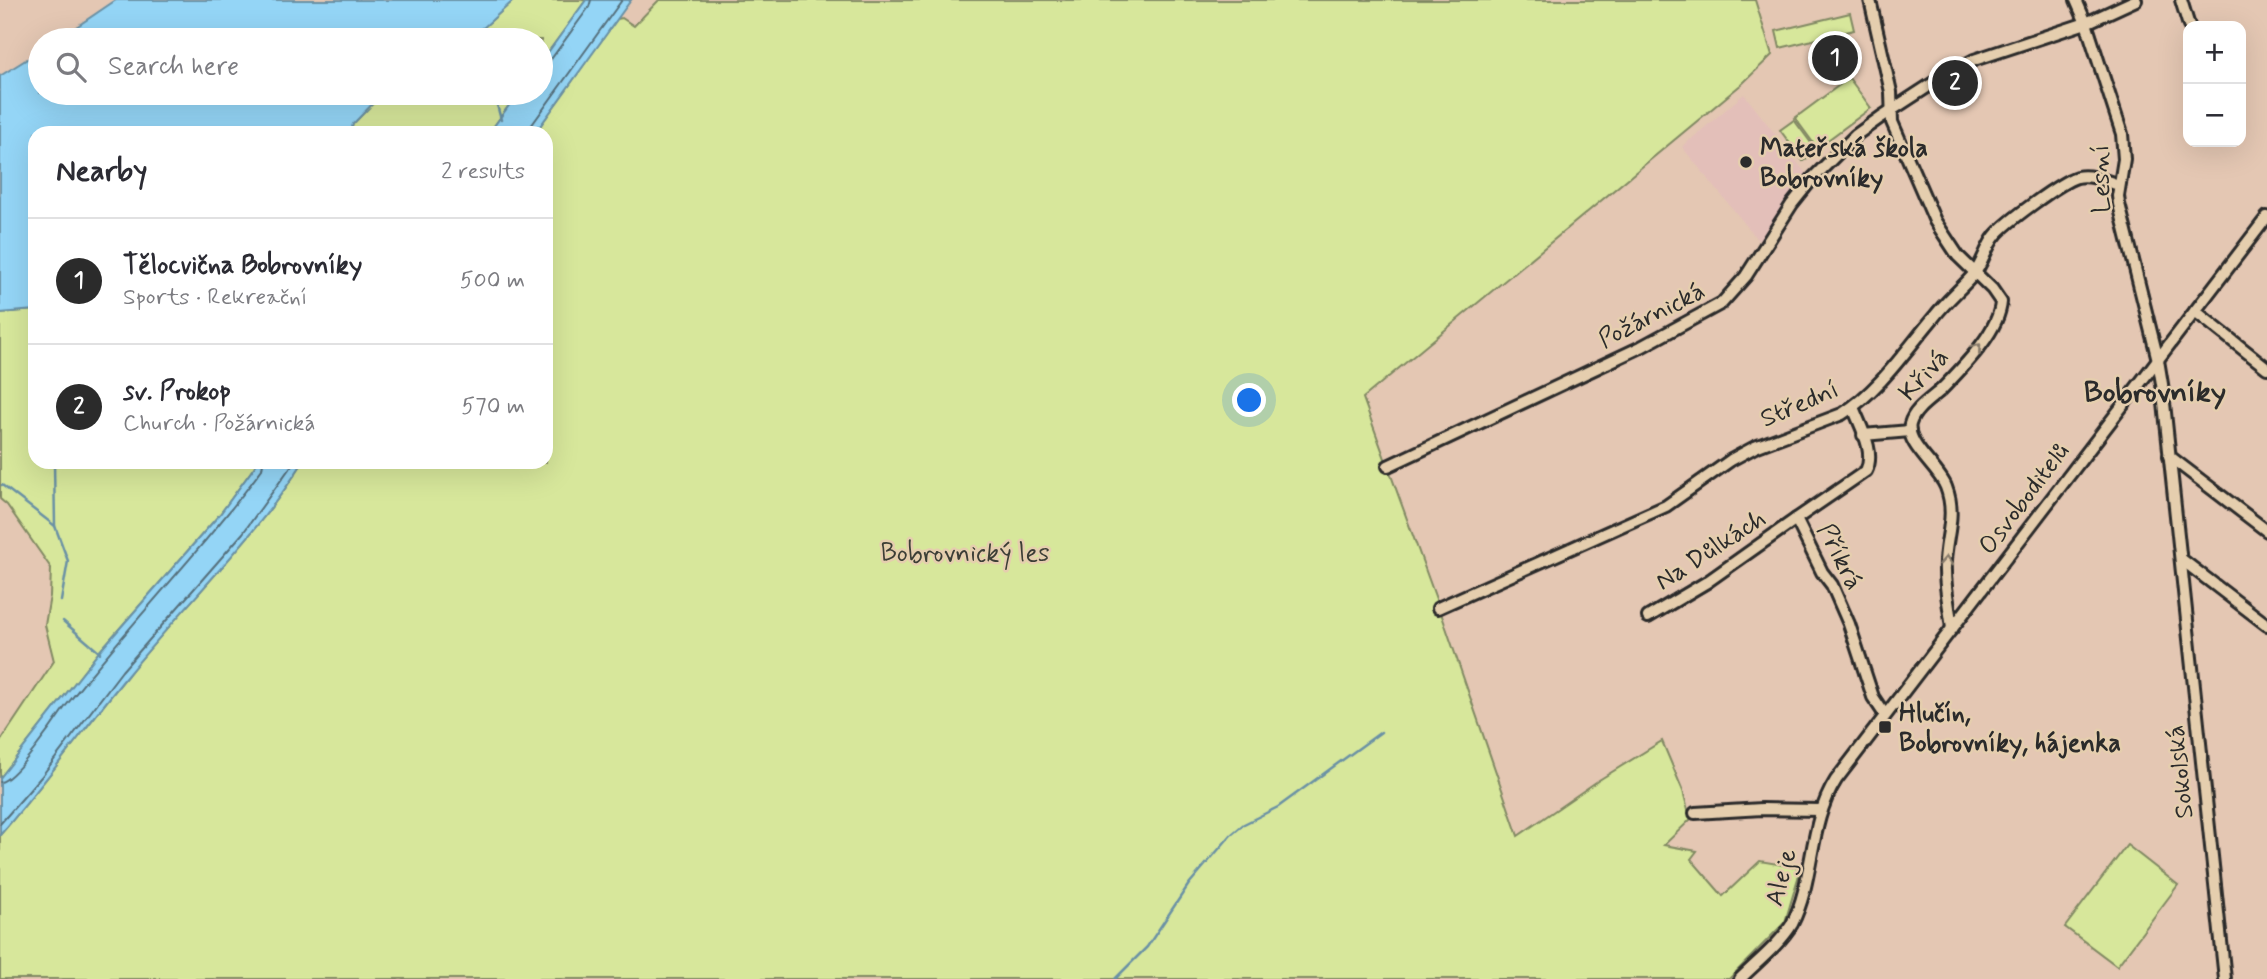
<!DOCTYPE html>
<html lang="en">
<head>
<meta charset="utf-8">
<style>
	:root { --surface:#fff; --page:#f2f2f3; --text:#2b2b33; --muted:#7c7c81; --line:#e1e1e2; --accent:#2b2b2b }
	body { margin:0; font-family:Mynerve,sans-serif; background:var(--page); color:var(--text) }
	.controls { position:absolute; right:21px; top:21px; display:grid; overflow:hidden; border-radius:14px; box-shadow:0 7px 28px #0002 }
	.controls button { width:63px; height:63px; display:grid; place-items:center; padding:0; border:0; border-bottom:2px solid var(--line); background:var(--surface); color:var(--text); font:35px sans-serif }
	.you { position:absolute; left:1250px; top:401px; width:24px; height:24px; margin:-18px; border:5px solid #fff; border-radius:50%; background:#1a73e8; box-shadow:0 0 0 10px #1a73e833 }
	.badge { display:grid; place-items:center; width:46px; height:46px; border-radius:50%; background:var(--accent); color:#fff; font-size:23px; font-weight:700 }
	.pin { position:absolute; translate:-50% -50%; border:4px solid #fff; box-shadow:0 2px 7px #0006 }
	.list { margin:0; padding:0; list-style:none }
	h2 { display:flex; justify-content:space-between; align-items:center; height:91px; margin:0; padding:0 28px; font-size:30px }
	h2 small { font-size:23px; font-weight:400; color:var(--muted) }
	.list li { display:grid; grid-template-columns:46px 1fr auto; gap:21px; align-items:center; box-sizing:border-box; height:126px; padding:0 28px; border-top:2px solid var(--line) }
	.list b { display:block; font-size:26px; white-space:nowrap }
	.list p { margin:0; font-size:23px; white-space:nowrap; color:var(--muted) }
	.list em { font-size:23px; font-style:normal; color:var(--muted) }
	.icon { flex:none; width:38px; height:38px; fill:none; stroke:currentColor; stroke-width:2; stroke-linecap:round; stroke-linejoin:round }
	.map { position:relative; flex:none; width:2267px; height:979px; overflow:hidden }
	.search { position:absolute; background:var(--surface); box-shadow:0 7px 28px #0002; left:28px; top:28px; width:525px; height:77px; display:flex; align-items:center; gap:18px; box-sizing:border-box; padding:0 24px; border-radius:38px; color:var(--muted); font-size:26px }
	.panel { position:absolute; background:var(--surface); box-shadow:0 7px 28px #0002; left:28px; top:126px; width:525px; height:343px; border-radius:21px }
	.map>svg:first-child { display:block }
	.built { fill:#e3bfb9 }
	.green { fill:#d7e79b; stroke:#818963; stroke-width:2 }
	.water { fill:#94d5f6; stroke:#6a91a5; stroke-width:2 }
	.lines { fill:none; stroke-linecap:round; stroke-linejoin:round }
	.shore { stroke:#556f7c; stroke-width:2 }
	.stream { stroke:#6a91a5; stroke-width:2.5 }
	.minor-casing { stroke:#2b2b2b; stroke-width:16 }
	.minor { stroke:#e5ceae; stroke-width:10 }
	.oneway { stroke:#887c6c }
	.poi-dot { fill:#2b2b2b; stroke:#e5ceae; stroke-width:2.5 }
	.labels { text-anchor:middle; stroke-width:5; stroke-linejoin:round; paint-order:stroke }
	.poi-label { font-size:26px; font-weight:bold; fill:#2b2b2b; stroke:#e5ceae; text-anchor:start }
	.street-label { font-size:26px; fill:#2b2b2b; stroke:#e5ceae }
	.park-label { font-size:26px; fill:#3c3e36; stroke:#e5ceae }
	.quarter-label { font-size:30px; font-weight:bold; fill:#2b2b2b; stroke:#e5ceae }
</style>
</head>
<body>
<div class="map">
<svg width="2267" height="979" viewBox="0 0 2267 979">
	<rect width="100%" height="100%" fill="#e4c7b3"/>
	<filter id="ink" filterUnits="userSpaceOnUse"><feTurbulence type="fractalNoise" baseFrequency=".0143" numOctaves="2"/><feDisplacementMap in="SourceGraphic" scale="14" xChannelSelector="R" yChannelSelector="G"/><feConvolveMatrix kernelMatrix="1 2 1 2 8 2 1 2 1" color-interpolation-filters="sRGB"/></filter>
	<g filter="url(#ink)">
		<polygon class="built" points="1744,94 1808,176 1759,241 1682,147"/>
		<g class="green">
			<polygon points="514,0 586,0 541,62 541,40 463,40 482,29"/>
			<path d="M 659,0 L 1755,0 L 1772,55 L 1743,83 L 1363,398 L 1440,610 L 1518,836 L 1599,780 L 1662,741 L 1683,791 L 1689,814 L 1696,814 L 1664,845 L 1697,851 L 1691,859 L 1723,896 L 1760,861 L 1801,868 L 1785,922 L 1729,979 L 0,979 L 0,835 C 45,783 84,729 127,676 C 185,604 253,541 303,462 L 546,462 L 546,133 L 535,133 L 617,19 L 622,18 L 634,26 Z"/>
			<polygon points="1850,13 1854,30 1780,48 1776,31"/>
			<polygon points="1849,78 1871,108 1817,148 1795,118"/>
			<polygon points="383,93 518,93 489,133 350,133 353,124"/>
			<polygon points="1794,120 1817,151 1803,161 1780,130"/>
			<polygon points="35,310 35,462 258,462 220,514 99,652 0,778 0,742 54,661 45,625 50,596 51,568 7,505 0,499 0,313"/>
			<polygon points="2127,845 2178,885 2117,966 2065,927"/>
		</g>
		<g class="water">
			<polygon points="116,0 514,0 482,29 463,40 57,40"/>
			<polygon points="586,0 631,0 535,133 489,133 518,93 541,93 541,62"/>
			<polygon points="40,51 40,93 383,93 353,124 350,133 35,133 35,310 0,313 0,76"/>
			<path d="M 258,462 L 303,462 C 253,541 185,604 127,676 C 84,729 45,783 0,835 L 0,778 L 99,652 L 220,514 Z"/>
		</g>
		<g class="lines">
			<g class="shore">
				<polyline points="541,65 549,62 589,7 591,0"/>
				<polyline points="530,133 531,126 622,0"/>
				<path d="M 0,782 C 14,781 55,722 65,707 C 128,625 201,552 262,469 L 263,462"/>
				<polyline points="0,824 41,777 122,671 243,533 294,462"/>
			</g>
			<g class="stream">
				<polyline points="482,28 486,40"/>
				<polyline points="494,93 501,120"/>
				<polyline points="54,462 55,526 68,561 61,601"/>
				<polyline points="2,485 55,526"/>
				<polyline points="63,621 100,653"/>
				<polyline points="1115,979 1147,947 1189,884 1231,835 1244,824 1278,807 1381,732"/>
			</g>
			<g class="minor-casing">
				<g id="minor">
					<path d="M 1870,0 L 1891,92 L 1892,122 L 1935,221 L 1958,256 L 1992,289 L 2001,302 C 1999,332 1962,368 1942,389 C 1931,399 1914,409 1910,424 C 1905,444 1939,468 1946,487 C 1958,518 1943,541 1945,571 C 1945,590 1950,610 1952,629"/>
					<polyline points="2076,0 2086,23 2122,134 2124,159 2118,196 2119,204 2158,360 2162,384 2225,979"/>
					<polyline points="2181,0 2189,26"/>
					<polyline points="2195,311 2267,368"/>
					<path d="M 1853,407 C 1860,426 1876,452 1866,471 L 1796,519 L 1822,572 L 1832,585 L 1849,624 L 1873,697 L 1885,715"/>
					<polyline points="1863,435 1910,431"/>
					<polyline points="2169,456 2267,531"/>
					<polyline points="1388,466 1641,347 1722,303 1746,276 1792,204 1812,179 1856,135 1881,117 1941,78 1974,60 2086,23 2136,0"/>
					<polyline points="2181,559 2267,625"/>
					<path d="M 1438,608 L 1666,506 L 1731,460 L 1755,447 L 1842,414 C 1879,391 1906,350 1934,317 C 1946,301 1961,289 1974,274 C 1983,263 1986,247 1995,236 C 2005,223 2062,181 2077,177 C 2091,174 2106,181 2119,185"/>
					<polyline points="1648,617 1707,582 1796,519"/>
					<polyline points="1695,813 1762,809 1821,810"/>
					<path d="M 1740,979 C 1757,962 1780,944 1792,924 C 1815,878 1808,824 1836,780 L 2267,217"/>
				</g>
			</g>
			<use href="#minor" class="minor"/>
		</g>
		<defs><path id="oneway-chevron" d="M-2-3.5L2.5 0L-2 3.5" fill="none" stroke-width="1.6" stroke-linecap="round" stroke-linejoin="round" transform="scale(1.75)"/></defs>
		<g class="oneway">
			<use href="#oneway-chevron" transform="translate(1977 348) rotate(-49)"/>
			<use href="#oneway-chevron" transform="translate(1946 561) rotate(-86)"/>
		</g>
	</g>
	<g class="poi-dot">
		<circle cx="1746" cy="162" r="7"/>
		<rect x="1878" y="720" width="14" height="14" rx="3.5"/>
	</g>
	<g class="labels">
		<g class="poi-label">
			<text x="1760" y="156">Mateřská škola<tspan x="1760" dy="30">Bobrovníky</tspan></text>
			<text x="1899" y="721">Hlučín,<tspan x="1899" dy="30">Bobrovníky, hájenka</tspan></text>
		</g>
		<g class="street-label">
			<text transform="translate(2100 179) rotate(-91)" y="9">Lesní</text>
			<text transform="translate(1651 314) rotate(-27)" y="9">Požárnická</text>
			<text transform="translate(1923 374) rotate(-48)" y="9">Křivá</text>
			<text transform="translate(1799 403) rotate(-23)" y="9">Střední</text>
			<text transform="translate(2023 498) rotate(-53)" y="9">Osvoboditelů</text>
			<text transform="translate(1710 549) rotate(-33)" y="9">Na Důlkách</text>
			<text transform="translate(1841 556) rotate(63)" y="9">Příkrá</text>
			<text transform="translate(2179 772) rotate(-96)" y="9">Sokolská</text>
			<text transform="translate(1780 877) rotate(-75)" y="9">Aleje</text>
		</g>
		<g class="park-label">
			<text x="965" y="561">Bobrovnický les</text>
		</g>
		<g class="quarter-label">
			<text x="2155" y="401">Bobrovníky</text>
		</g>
	</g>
</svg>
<div class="controls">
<button>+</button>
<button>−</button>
</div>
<div class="you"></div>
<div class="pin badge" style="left:1835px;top:58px">1</div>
<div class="pin badge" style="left:1955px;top:83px">2</div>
<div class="search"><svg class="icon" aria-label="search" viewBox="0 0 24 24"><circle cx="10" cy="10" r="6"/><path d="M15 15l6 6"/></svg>Search here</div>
<section class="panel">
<h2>Nearby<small>2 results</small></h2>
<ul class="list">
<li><span class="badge">1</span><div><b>Tělocvična Bobrovníky</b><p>Sports · Rekreační</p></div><em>500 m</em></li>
<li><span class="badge">2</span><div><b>sv. Prokop</b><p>Church · Požárnická</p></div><em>570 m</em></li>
</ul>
</section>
</div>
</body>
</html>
